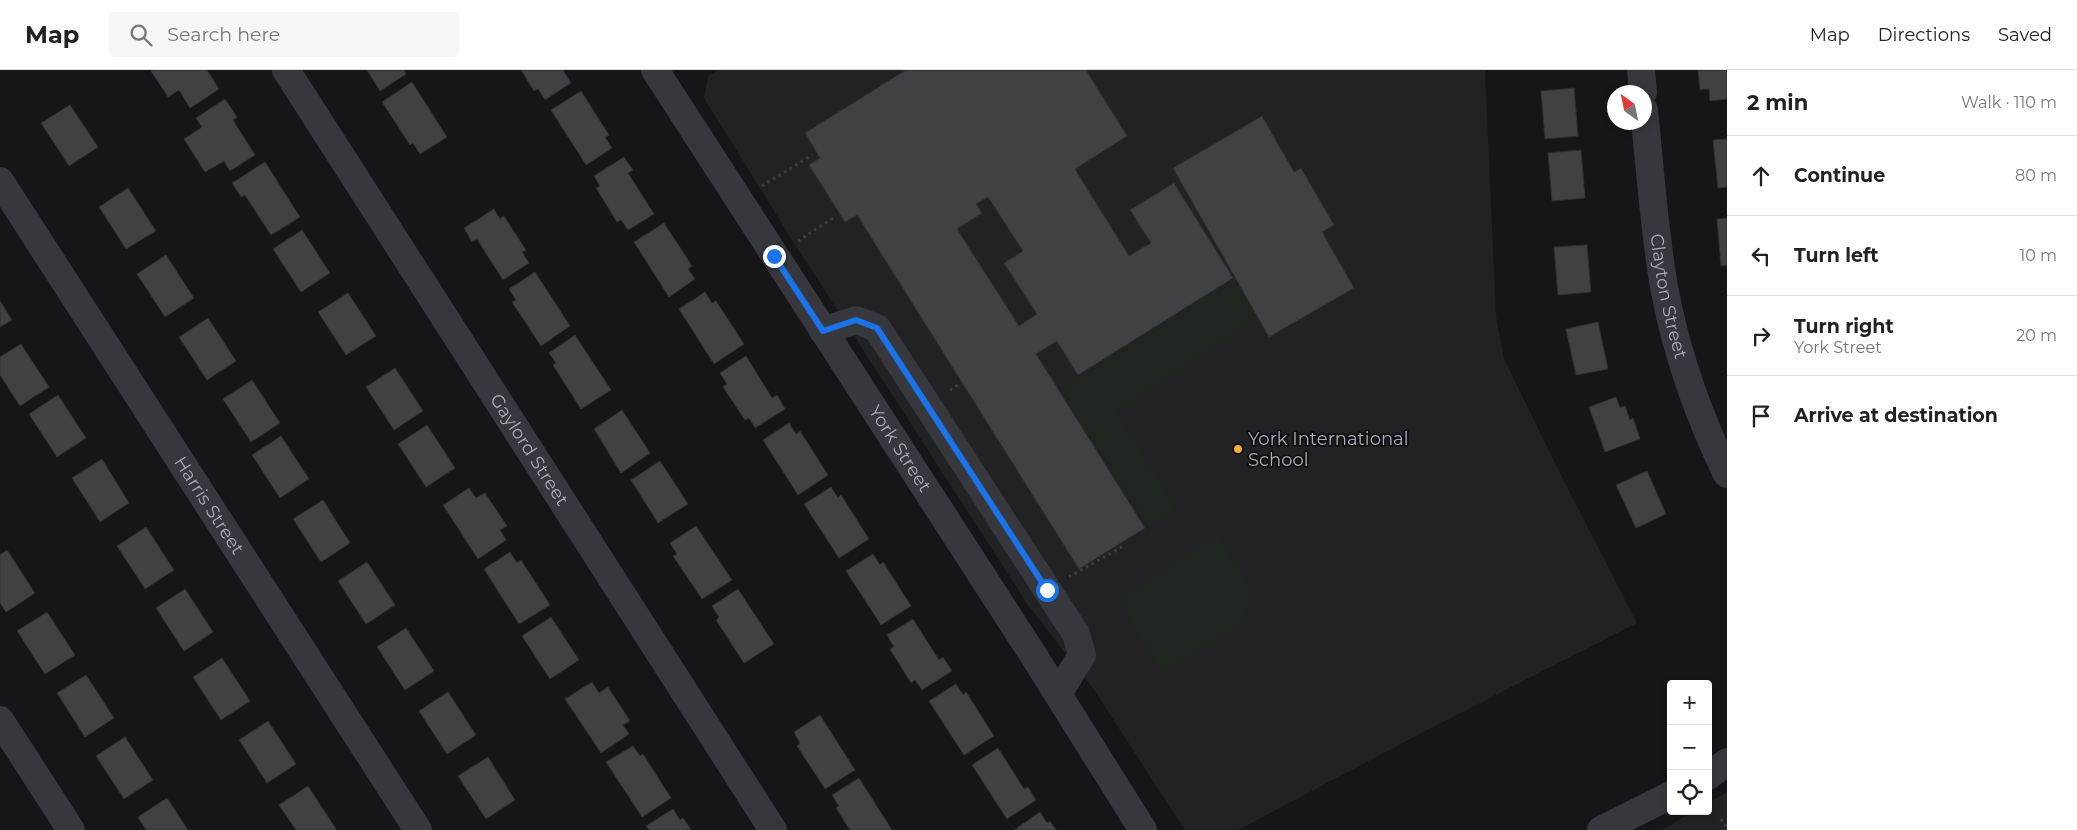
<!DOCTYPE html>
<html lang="en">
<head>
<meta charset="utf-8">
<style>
	:root { --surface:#fff; --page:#f6f6f6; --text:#222; --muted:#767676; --line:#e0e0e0 }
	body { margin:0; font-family:Montserrat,sans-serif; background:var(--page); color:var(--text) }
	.controls { position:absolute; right:15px; bottom:15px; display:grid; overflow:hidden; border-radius:5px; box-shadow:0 2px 8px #0003 }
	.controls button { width:45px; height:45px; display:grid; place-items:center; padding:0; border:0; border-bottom:1px solid var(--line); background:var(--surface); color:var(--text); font:25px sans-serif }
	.compass { position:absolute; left:1607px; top:15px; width:45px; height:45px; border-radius:50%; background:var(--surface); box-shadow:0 2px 8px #0003; rotate:327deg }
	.stop { position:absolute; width:15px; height:15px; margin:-11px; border:4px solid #1a73e8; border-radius:50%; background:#fff }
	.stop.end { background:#1a73e8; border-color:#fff; box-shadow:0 1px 5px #0008 }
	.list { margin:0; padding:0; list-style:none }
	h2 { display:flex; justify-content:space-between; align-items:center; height:65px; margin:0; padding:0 20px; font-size:21px }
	h2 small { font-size:16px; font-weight:400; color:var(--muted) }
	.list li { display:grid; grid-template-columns:32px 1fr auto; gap:15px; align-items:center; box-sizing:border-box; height:80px; padding:0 20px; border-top:1px solid var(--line) }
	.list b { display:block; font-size:19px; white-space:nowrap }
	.list p { margin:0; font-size:16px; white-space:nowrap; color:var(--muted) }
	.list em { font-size:16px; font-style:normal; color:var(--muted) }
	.icon { flex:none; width:28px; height:28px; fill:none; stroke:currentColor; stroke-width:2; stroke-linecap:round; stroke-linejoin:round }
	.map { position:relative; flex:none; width:1727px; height:760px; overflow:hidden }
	header { display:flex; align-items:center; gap:30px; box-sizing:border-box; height:70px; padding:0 25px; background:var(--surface); border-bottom:1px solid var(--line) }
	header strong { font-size:24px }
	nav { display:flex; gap:28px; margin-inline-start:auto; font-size:18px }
	.search { width:350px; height:45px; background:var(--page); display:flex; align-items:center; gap:12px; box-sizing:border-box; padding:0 18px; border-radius:5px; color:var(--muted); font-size:19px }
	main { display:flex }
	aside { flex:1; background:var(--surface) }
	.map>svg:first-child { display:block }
	.built { fill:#222225 }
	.green { fill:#1e261f }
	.building { fill:#404145; stroke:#303034; fill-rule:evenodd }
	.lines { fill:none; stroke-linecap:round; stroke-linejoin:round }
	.path { stroke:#3d3f44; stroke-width:3; stroke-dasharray:2.5 4; stroke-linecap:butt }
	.minor { stroke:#37383d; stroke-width:28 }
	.route { stroke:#1a73e8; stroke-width:6 }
	.poi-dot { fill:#f2b134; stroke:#111113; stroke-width:2 }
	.labels { text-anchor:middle; stroke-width:4; stroke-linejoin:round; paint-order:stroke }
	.street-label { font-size:18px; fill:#a8adb8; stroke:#111113 }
	.poi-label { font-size:18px; fill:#a8adb8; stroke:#111113; text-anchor:start }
</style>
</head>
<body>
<header>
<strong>Map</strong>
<div class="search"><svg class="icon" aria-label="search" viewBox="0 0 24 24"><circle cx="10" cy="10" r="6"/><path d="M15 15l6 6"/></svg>Search here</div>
<nav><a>Map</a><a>Directions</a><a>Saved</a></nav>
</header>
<main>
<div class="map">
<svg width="1727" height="760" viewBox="0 0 1727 760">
	<rect width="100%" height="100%" fill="#161618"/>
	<g class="built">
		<polygon points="718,0 1485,0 1496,246 1504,289 1564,411 1637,553 1433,657 1238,760 1185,760 1094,620 1028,535 794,173 704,28 708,6"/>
		<polygon points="1727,722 1727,760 1662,760 1694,741 1708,741 1708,733"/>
	</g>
	<g class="green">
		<polygon points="1233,208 1257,248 1116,342 1175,437 1149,457 1061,321"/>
		<polygon points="1217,466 1248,516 1249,536 1240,555 1169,599 1158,595 1119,530"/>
	</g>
	<g class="building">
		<polygon points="154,0 207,0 219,19 190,38 179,20 168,27 151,1"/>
		<polygon points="367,0 404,0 406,4 380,21"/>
		<polygon points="521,0 563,0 571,13 545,30 538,19 534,21"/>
		<path d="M 906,0 L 1086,0 L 1127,66 L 1075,99 L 1129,186 L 1151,173 L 1130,140 L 1174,113 L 1233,208 L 1078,305 L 1057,271 L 1036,284 L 1145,458 L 1079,499 L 857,145 L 845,152 L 809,95 L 820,88 L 805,63 ZM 988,127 L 1023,181 L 1004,193 L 1037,244 L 1019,256 L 957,159 L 982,143 L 976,134 Z"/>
		<polygon points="1698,0 1727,0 1727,29 1710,31 1709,19 1700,20"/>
		<polygon points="412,12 447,67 420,84 413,73 410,75 382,32"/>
		<polygon points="1574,18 1578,66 1545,69 1541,21"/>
		<polygon points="581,21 609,65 605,67 612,78 586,95 551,40"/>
		<polygon points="225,29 237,47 233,50 255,85 230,101 224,91 205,102 184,69 202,57 196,48"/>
		<polygon points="70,35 98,77 69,96 41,53"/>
		<polygon points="1262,46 1294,102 1301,98 1334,155 1322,162 1354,218 1269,267 1173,98"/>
		<polygon points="1727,69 1727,117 1718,118 1713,70"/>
		<polygon points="1581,80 1585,128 1552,131 1548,83"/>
		<polygon points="624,87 633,100 628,103 654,144 628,160 621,150 617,152 596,118 600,116 594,106"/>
		<polygon points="265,92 300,147 271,165 245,125 241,127 232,113"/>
		<polygon points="128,118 156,161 126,179 99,137"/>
		<polygon points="494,139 500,149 504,146 526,180 522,182 529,193 503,210 477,169 472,172 464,158"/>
		<polygon points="1727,148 1727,195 1721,196 1717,149"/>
		<polygon points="664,153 692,196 688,199 695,209 669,227 634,172"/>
		<polygon points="302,160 330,203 301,222 273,179"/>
		<polygon points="1587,175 1591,222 1558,225 1554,177"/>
		<polygon points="166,185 194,228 165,247 137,204"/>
		<polygon points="535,202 570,256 541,276 512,232 516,230 509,219"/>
		<polygon points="705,222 712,233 716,231 744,274 714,294 679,239"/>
		<polygon points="348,223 376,266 346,285 318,242"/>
		<polygon points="0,231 12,250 0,257"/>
		<polygon points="208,248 236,291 207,310 179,267"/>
		<polygon points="1598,252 1608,299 1576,305 1566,259"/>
		<polygon points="575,265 611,320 581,339 553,295 556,293 549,283"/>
		<polygon points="21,274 49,317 20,336 0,305 0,287"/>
		<polygon points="746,286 772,328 777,325 785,339 755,358 749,348 745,350 723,317 727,314 720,303"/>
		<polygon points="395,298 423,341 394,360 366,317"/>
		<polygon points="252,310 280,353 251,372 223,329"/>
		<polygon points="58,325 86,368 57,387 29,344"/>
		<polygon points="1616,327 1620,338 1625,336 1630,350 1633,348 1640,369 1605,382 1589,337"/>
		<polygon points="622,340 650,383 621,403 594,359"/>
		<polygon points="789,353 796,364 800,361 828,405 798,425 763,370"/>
		<polygon points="427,355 455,398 426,417 398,374"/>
		<polygon points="281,366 309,409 280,428 252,385"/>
		<polygon points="102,389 129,433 100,452 72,408"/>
		<polygon points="660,391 688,434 658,453 631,410"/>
		<polygon points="1647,401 1666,444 1636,458 1616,415"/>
		<polygon points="831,417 838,428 841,425 869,469 839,488 804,434"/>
		<polygon points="469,418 476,428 485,423 507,456 500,460 506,470 478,489 443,435"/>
		<polygon points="323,430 350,473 321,492 293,449"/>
		<polygon points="696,456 732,510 702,529 673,486 677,484 670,473"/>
		<polygon points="146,457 174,500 145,519 117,476"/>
		<polygon points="7,480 35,523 6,542 0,533 0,485"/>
		<polygon points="510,482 517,493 521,490 550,535 519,554 484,499"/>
		<polygon points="873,484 880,495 883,492 911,536 881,555 846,501"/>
		<polygon points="367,492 395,535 366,554 338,511"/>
		<polygon points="185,519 213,562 184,581 156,538"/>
		<polygon points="738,519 774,574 744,593 716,550 719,547 712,536"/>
		<polygon points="47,542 75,585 45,604 17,561"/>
		<polygon points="551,547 579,590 550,609 522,566"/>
		<polygon points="913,549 939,590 943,587 952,601 922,620 915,610 911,613 890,579 894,577 887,565"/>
		<polygon points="406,558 434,601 405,620 377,577"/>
		<polygon points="222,588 250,631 221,650 193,607"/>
		<polygon points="86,605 114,648 85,667 57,623"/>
		<polygon points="592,612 599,623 608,617 630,651 623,655 629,664 601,683 565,629"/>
		<polygon points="956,614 963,625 966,622 994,666 964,685 929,631"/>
		<polygon points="448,622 476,665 447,684 419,641"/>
		<polygon points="820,645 855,700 825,719 797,676 800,673 794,662"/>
		<polygon points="268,651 296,694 267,713 239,670"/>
		<polygon points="125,667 153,710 124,729 96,686"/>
		<polygon points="633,676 640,686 643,684 671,728 642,747 606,692"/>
		<polygon points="998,678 1024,719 1028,717 1036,730 1007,749 972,695"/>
		<polygon points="488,687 515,730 486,749 458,706"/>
		<polygon points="859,708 892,760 850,760 836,738 839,736 832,725"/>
		<polygon points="308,716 336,759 334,760 296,760 279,735"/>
		<polygon points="167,728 188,760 146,760 138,747"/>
		<polygon points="673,739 680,750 683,748 691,760 649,760 646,756"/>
		<polygon points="1040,742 1047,753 1050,751 1056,760 1014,760"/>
	</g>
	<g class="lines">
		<g class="path">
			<polyline points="762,116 812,85"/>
			<polyline points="798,171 836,146"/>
			<polyline points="950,320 961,313"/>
			<polyline points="1069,507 1122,477"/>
			<polyline points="1721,749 1727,758"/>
		</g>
		<g class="minor">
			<path id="s1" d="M 286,0 L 773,760"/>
			<path id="s2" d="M 655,0 L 1032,583 L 1143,760"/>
			<polyline points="1641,0 1643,22"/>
			<path id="s3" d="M 1644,40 C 1650,99 1654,158 1664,217 C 1676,281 1698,345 1727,404"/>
			<path id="s4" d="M 0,111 L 418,760"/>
			<polyline points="823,261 856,250 877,258 1076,564 1082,585 1058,624"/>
			<polyline points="0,650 71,760"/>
			<polyline points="1708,706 1727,692"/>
			<polyline points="1601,760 1671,725"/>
		</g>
	</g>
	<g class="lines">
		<polyline class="route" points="774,186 823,261 856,250 877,258 1047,520"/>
	</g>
	<circle class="poi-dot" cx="1238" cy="379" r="5"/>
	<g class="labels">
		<g class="street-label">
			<text dy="6" stroke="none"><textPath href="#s3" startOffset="188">Clayton Street</textPath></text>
			<text dy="6" stroke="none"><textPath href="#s1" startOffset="451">Gaylord Street</textPath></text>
			<text dy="6" stroke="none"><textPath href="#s2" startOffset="451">York Street</textPath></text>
			<text dy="6" stroke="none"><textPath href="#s4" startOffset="386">Harris Street</textPath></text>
		</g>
		<g class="poi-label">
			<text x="1248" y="375">York International<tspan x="1248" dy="21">School</tspan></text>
		</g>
	</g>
</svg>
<div class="controls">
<button>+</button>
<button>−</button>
<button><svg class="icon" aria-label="locate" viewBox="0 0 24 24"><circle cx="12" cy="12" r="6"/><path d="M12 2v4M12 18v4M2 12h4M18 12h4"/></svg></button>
</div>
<svg class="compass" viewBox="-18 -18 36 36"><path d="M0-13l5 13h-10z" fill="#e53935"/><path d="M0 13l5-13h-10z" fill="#767676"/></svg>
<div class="stop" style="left:1047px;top:520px"></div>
<div class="stop end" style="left:774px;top:186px"></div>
</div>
<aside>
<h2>2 min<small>Walk · 110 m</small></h2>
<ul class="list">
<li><svg class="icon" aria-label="ahead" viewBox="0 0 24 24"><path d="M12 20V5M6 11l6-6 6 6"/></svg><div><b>Continue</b></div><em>80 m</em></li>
<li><svg class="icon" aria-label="left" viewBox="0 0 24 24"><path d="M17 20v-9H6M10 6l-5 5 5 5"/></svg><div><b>Turn left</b></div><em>10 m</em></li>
<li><svg class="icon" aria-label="right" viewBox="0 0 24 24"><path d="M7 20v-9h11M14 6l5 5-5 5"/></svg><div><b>Turn right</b><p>York Street</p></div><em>20 m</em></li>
<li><svg class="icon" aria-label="arrive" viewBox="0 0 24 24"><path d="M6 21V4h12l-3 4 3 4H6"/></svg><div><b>Arrive at destination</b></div></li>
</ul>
</aside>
</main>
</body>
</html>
